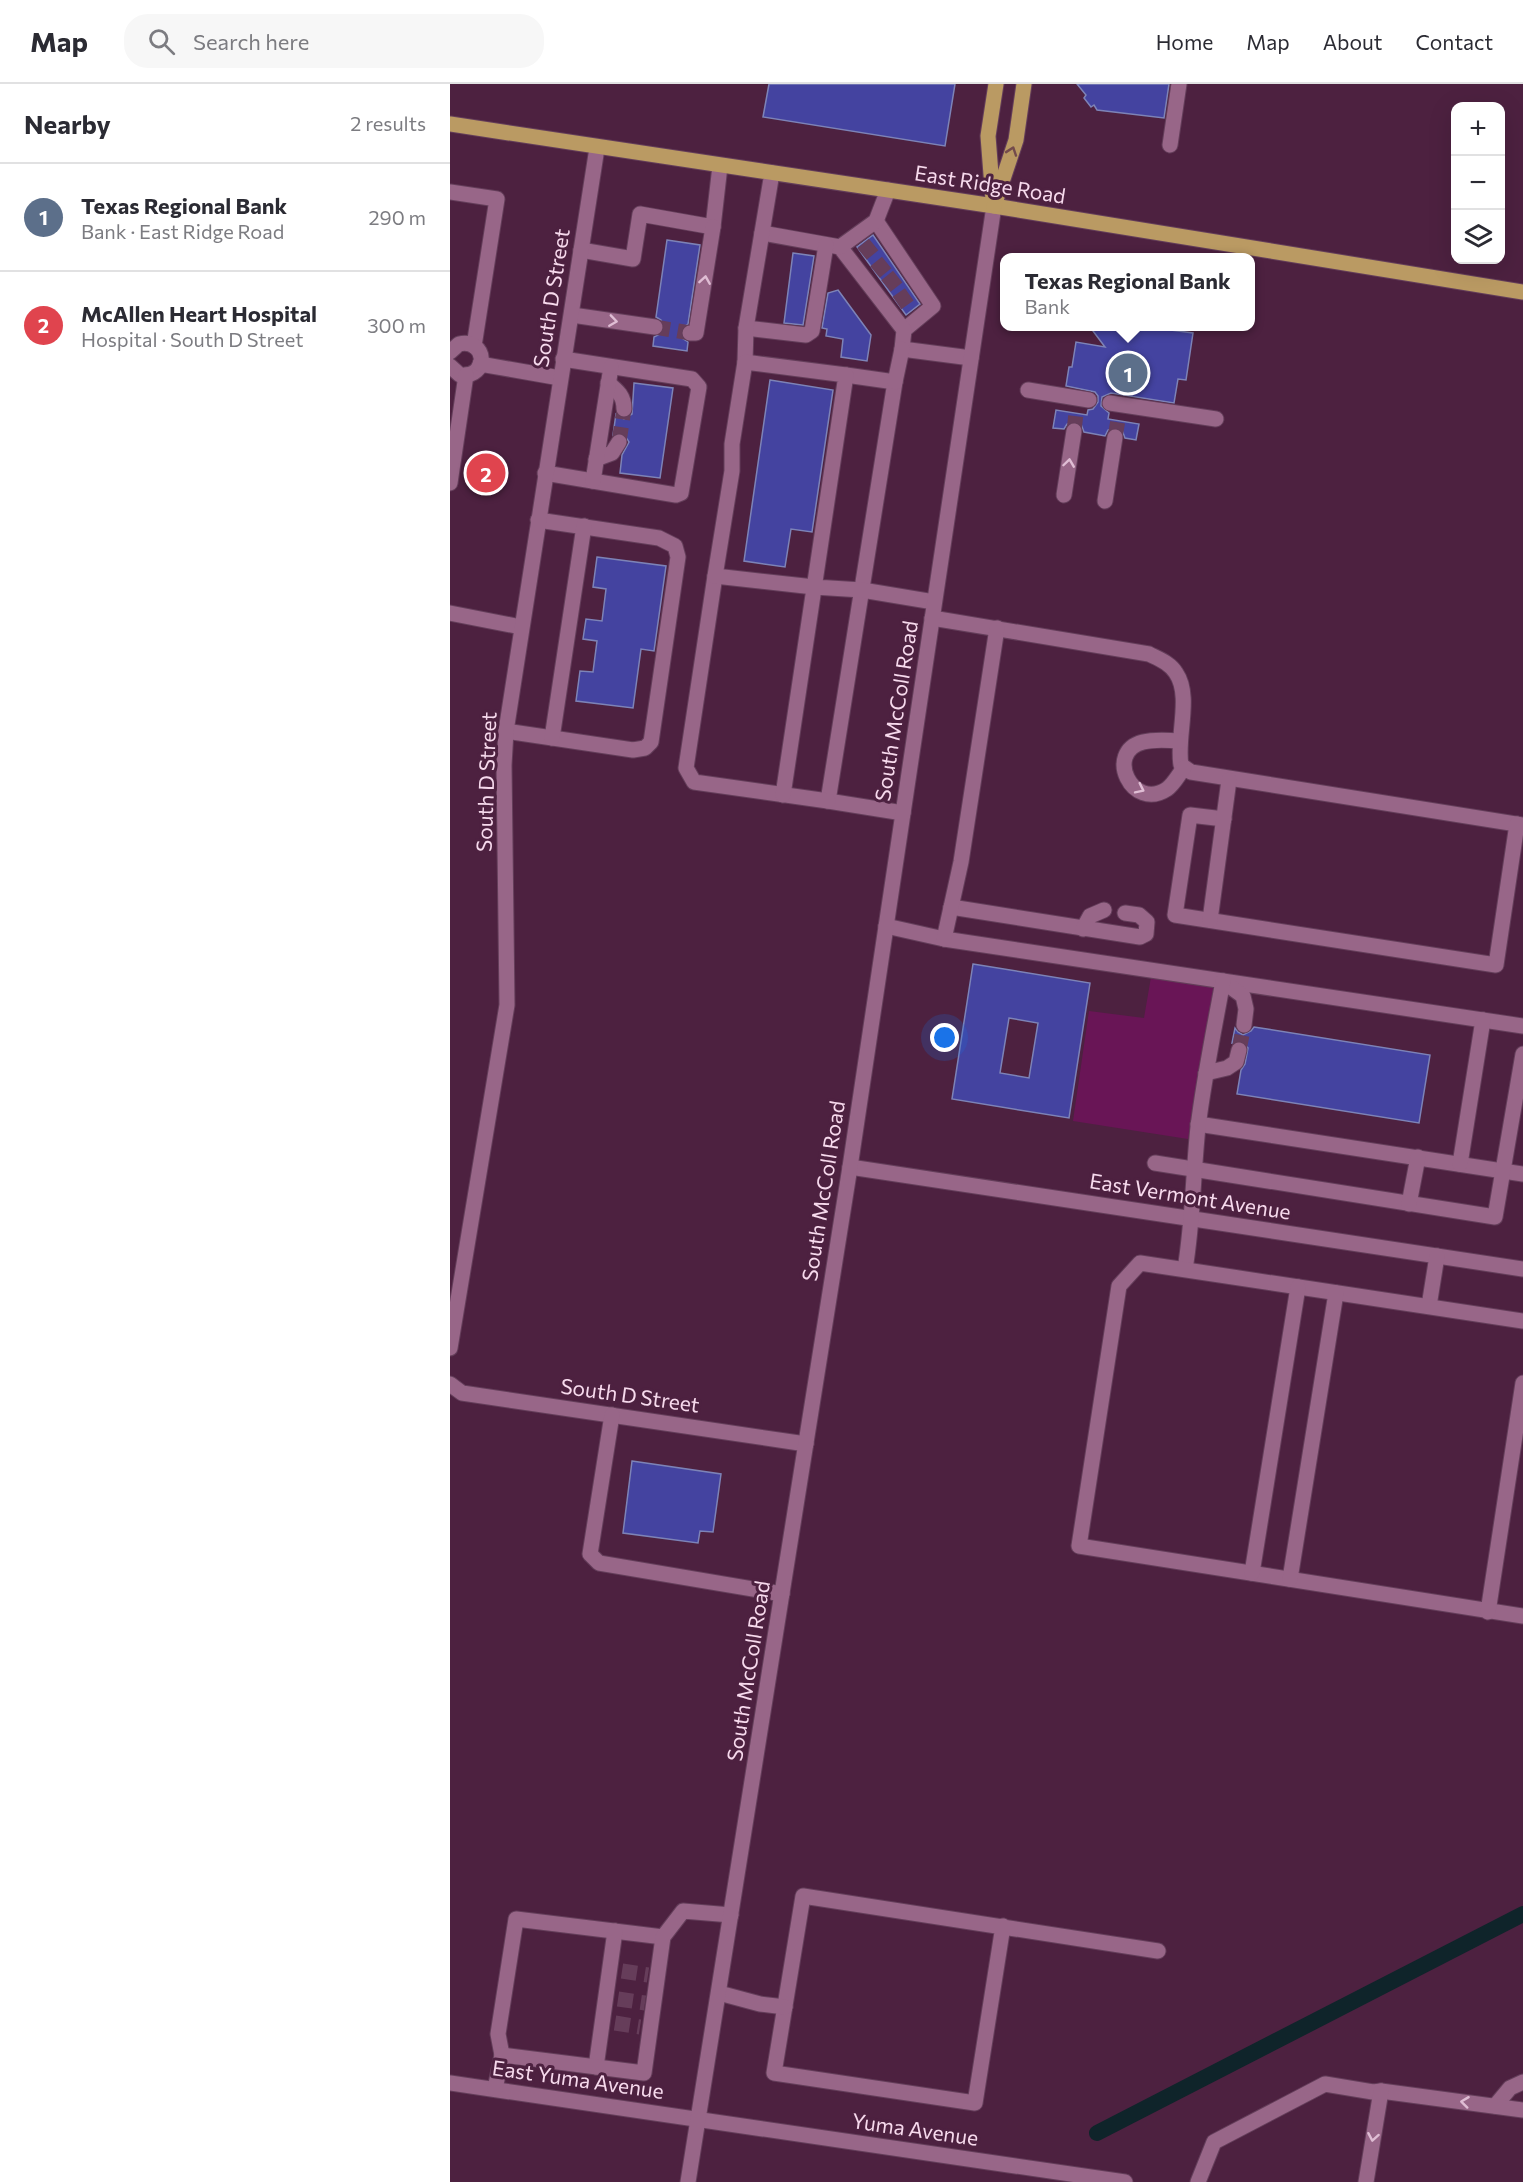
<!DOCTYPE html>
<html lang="en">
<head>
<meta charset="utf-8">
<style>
	:root { --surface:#fff; --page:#f7f7f7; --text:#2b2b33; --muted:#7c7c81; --line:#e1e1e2; --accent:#3d7760 }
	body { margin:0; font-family:Commissioner,sans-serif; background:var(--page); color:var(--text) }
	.controls { position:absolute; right:18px; top:18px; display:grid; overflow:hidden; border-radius:12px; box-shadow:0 6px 24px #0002 }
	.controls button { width:54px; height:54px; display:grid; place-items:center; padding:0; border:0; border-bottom:2px solid var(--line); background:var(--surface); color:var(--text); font:30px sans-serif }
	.you { position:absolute; left:495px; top:954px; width:21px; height:21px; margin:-15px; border:4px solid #fff; border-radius:50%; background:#1a73e8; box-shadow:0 0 0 9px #1a73e833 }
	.badge { display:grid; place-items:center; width:39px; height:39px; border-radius:50%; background:var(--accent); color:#fff; font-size:20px; font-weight:700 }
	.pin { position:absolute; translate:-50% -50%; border:3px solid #fff; box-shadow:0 2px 6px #0006 }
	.popup { position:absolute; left:550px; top:169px; width:255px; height:78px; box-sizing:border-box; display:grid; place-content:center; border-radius:12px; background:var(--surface); filter:drop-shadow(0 2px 4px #0005); font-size:20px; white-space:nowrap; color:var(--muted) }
	.popup b { font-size:22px; color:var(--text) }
	.popup::after { content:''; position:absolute; left:50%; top:100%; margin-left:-12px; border:12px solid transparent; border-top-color:var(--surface) }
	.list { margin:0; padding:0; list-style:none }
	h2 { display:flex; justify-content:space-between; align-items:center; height:78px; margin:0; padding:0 24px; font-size:26px }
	h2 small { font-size:20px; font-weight:400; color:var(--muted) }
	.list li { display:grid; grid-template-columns:39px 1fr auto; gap:18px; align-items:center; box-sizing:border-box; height:108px; padding:0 24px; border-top:2px solid var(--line) }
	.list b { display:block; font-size:22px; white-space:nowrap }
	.list p { margin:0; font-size:20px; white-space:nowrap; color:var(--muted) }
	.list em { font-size:20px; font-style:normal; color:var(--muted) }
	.icon { flex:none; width:33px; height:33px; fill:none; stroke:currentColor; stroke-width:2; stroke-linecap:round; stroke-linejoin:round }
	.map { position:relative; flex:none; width:1073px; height:2098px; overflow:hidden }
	header { display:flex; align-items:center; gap:36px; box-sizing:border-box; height:84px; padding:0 30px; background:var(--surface); border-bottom:2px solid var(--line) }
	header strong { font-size:28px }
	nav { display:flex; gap:33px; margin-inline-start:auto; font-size:21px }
	.search { width:420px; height:54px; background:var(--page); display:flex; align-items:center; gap:15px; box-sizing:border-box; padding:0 21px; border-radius:24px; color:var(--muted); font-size:22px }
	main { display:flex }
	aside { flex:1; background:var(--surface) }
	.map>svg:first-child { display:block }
	.green { fill:#691556 }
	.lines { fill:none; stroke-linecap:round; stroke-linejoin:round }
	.canal { stroke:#0f242a; stroke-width:16 }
	.building { fill:#4443a0; stroke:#7d83b7; stroke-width:1.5; fill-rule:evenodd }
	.minor-tunnel { stroke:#663d5a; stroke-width:15; stroke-dasharray:15 8; stroke-linecap:butt }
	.minor-casing { stroke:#643e5a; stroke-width:17 }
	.major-casing { stroke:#643e5a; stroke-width:17 }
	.minor { stroke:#986688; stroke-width:15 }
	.major { stroke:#ba9a63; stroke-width:15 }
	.oneway { stroke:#734b4c }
	.oneway2 { stroke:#dfbdd4 }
	.labels { text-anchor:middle; stroke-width:6; stroke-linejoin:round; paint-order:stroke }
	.street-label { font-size:21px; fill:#f7daed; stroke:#4d2140 }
</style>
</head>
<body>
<header>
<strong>Map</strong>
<div class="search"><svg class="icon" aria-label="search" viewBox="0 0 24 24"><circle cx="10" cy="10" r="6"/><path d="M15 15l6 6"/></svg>Search here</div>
<nav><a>Home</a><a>Map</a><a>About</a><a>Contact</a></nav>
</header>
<main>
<aside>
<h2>Nearby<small>2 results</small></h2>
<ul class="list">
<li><span class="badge" style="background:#5c6f8a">1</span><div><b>Texas Regional Bank</b><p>Bank · East Ridge Road</p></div><em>290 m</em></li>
<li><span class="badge" style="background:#e0444e">2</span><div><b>McAllen Heart Hospital</b><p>Hospital · South D Street</p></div><em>300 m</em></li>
</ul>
</aside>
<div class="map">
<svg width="1073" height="2098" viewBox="0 0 1073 2098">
	<rect width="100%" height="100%" fill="#4d2140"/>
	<polygon class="green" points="701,893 764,903 738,1055 623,1037 639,927 694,934"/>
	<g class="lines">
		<polyline class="canal" points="647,2049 1073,1830"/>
	</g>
	<g class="building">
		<polygon points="319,0 505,0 495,62 313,33"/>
		<polygon points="627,0 719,0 714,34 647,26 644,21 641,23 634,14 636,11"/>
		<polygon points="423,151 470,220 456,231 407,163"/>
		<polygon points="217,156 250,161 238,240 232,244 230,248 232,254 238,258 237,267 203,262 204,253 212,249 215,244 211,236 206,233"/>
		<polygon points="343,169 364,172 353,241 334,239"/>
		<polygon points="388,206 421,251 417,277 391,273 393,255 376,252 377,245 372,244 378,209"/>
		<polygon points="640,243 698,243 743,249 736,296 728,295 724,319 661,309 652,313 651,322 659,329 658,335 689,340 686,356 675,354 672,346 666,343 658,346 655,352 634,348 631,340 625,337 617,340 614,345 603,344 606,326 637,331 638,326 643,325 648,318 648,312 645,308 616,302 619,283 622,283 626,258 655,263"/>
		<polygon points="320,296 383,306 362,448 341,445 335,483 294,477"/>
		<polygon points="184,299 223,304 210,394 170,389 172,371 179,358 174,350 169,348 163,351 166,330 174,335 182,330"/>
		<polygon points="147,473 216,482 204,567 191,565 183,624 126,617 130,587 143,588 147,557 133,555 136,535 152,537 156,505 143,503"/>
		<path d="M 523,880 L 640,899 L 619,1034 L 502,1015 ZM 559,934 L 588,939 L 579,994 L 550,989 Z"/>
		<polygon points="804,943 980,971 969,1039 787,1010 791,986 795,980 798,964 792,957 782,959 785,944 788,948 793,951 801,947"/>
		<polygon points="182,1377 271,1390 263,1448 250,1447 248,1459 173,1449"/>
	</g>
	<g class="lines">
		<g class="minor-tunnel">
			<polyline points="412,170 428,157"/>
			<polyline points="425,188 441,175"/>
			<polyline points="436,202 451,190"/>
			<polyline points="447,219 464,207"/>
			<polyline points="205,243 240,249"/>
			<polyline points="624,347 626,329"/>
			<polyline points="665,353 668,336"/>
			<polyline points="169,358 174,325"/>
			<polyline points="789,966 794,941"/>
			<polyline points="172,1887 198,1891"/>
			<polyline points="168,1915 195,1919"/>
			<polyline points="165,1939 190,1943"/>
		</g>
		<g class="minor-casing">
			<g id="minor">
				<polyline points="720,61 729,0"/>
				<polyline points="0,108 47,115 24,262"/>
				<polyline points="426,137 483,222 454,246"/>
				<polyline points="312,149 390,163 454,246 452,265 521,274"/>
				<polyline points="390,163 426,137 438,106"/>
				<polyline points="131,166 183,175 190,130 263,143 270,82"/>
				<polyline points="122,231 205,243"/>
				<polyline points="296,244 356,251 362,247 376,161"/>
				<polyline points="240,249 246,249 263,143"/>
				<path d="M 0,268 L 9,260 C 37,254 40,294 10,291 L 0,282"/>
				<polyline points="295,278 296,244 322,89"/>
				<polyline points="30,280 110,294"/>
				<polyline points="396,291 445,298 378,717 453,729"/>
				<polyline points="445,298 452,265"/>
				<path d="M 158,299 C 168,307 174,312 174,325"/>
				<polyline points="578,306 639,316"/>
				<polyline points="660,319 766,335"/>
				<polyline points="146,375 162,369 169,358"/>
				<polyline points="95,389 226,411 231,409 249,303 242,295 113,275"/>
				<polyline points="143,397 161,283"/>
				<polyline points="0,399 16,291"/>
				<polyline points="614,411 624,347"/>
				<polyline points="655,417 665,353"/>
				<polyline points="265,492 236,684 244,698 378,717"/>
				<polyline points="0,529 71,543"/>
				<path d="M 482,534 L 699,570 C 709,575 720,579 726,589 C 742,612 726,654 731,681 L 741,688 L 1073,741"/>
				<polyline points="56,647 183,666 195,664 201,658 228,473 225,462 209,454 88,436"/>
				<polyline points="102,654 134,442"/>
				<path d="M 730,657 C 718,656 704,655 693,658 C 654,668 682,728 717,705 C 724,700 729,690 734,684"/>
				<polyline points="333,711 396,291 295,278 282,360 282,387 265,492 364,503 412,506 484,518"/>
				<polyline points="774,735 740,731 725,831 1046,881 1067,740"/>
				<polyline points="501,823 690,853 696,850 697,838 689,831 675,829"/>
				<polyline points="760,836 779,696"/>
				<polyline points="436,842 494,855 1073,942"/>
				<polyline points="633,845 640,832 654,826"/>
				<polyline points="494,855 511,778 547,544"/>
				<polyline points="775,899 793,912 796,925 794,941"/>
				<polyline points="756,989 777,984 786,978 789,966"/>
				<polyline points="748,1040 1073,1090"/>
				<polyline points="705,1079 1045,1133 1073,970"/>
				<polyline points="1010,1080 1033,936"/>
				<polyline points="400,1083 1073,1185"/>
				<polyline points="959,1120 968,1073"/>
				<path d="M 735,1185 C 743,1138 743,1090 748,1043 C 754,994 764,946 773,897"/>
				<polyline points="979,1222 987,1172"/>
				<polyline points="1073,1237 690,1179 669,1202 629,1462 1073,1532"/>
				<polyline points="0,1264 57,921 54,681 56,647 147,64"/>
				<polyline points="0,1300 12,1309 356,1360"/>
				<polyline points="162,1331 140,1470 149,1479 332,1510"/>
				<polyline points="802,1489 848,1203"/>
				<polyline points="840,1495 886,1209"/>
				<polyline points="1038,1528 1073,1299"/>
				<polyline points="553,1842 525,2019 324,1989 353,1812 708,1867"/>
				<polyline points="269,1909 310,1920 335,1923"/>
				<polyline points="52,1971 48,1950 66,1835 213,1853"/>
				<polyline points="146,1983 165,1847"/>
				<polyline points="0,1999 675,2098"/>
				<polyline points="45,2005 52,1971 194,1989 213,1853 233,1827 281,1831"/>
				<polyline points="1045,2022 1060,2004 1073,1998"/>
				<polyline points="238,2098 400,1083 544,122"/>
				<polyline points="748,2098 764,2058 875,2000 923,2008 931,2007 1073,2026"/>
				<polyline points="916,2098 931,2007"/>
			</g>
		</g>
		<g class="major-casing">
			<g id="major">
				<polyline points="0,40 544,122 1073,208"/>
				<polyline points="543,116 538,52 546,0"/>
				<polyline points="544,122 566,56 574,0"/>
			</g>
		</g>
		<use href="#minor" class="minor"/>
		<use href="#major" class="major"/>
	</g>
	<defs><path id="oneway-chevron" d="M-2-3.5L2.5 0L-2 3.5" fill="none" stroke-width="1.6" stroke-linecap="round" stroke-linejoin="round" transform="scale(1.5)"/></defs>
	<use class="oneway" href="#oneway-chevron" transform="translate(562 67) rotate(-71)"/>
	<g class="oneway2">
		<use href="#oneway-chevron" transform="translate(255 196) rotate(-81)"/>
		<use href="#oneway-chevron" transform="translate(163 237) rotate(8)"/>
		<use href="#oneway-chevron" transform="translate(619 379) rotate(-82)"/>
		<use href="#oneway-chevron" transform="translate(690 705) rotate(26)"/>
		<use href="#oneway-chevron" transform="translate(1015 2018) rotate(-173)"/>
		<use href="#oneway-chevron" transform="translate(923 2053) rotate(100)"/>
	</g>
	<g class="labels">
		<g class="street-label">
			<text transform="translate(540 101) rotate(9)" y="7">East Ridge Road</text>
			<text transform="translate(102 214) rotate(-81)" y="7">South D Street</text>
			<text transform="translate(447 627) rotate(-81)" y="7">South McColl Road</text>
			<text transform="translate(37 698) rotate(-88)" y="7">South D Street</text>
			<text transform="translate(374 1107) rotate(-81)" y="7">South McColl Road</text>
			<text transform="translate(740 1113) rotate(9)" y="7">East Vermont Avenue</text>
			<text transform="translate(180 1312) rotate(8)" y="7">South D Street</text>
			<text transform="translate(299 1587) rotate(-81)" y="7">South McColl Road</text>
			<text transform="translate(128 1996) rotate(8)" y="7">East Yuma Avenue</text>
			<text transform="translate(465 2046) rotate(8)" y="7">Yuma Avenue</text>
		</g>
	</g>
</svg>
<div class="controls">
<button>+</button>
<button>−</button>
<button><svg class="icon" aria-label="layers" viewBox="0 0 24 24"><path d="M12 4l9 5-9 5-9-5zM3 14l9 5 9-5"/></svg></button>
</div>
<div class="you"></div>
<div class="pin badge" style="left:678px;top:289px;background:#5c6f8a">1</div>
<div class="popup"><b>Texas Regional Bank</b>Bank</div>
<div class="pin badge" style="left:36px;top:389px;background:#e0444e">2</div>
</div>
</main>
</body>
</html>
